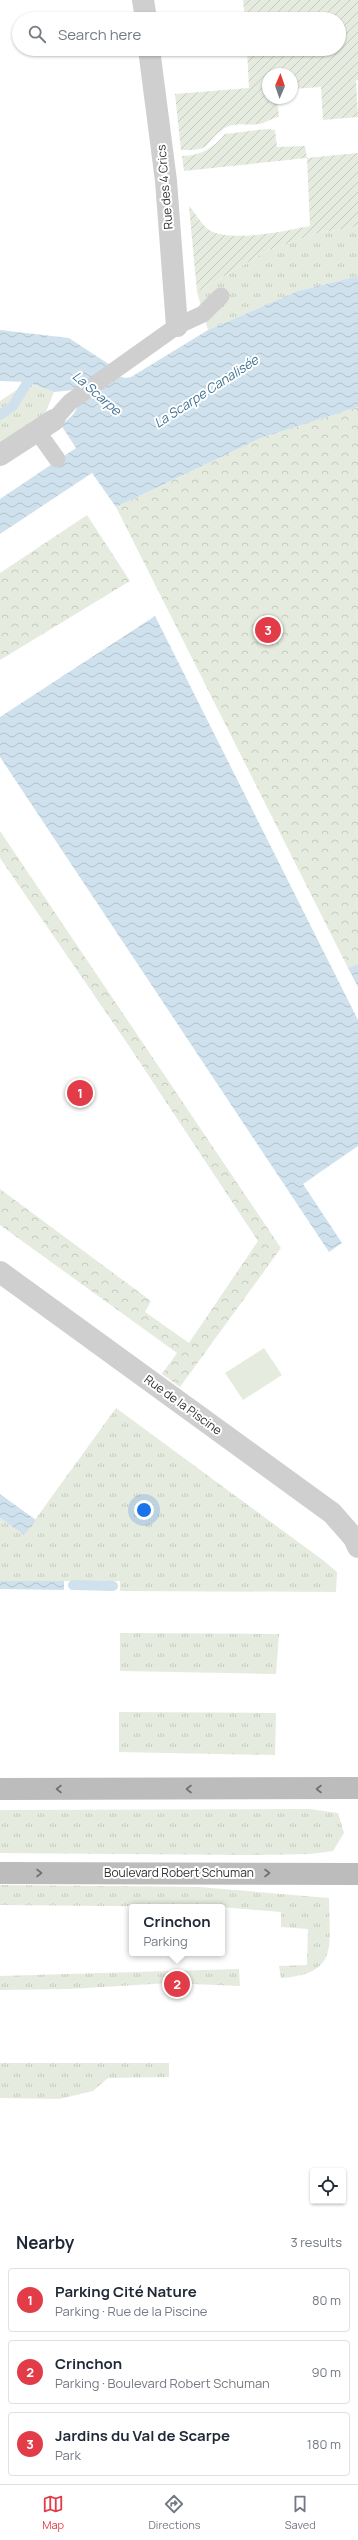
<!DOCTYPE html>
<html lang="en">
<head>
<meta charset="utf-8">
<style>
	:root { --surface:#fff; --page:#f2f2f3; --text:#1f2937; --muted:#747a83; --line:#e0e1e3; --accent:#e23c48 }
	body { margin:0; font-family:Manrope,sans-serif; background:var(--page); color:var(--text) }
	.controls { position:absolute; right:12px; bottom:12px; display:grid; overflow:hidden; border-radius:4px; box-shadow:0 1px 3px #0004 }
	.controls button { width:36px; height:36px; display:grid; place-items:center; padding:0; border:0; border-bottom:1px solid var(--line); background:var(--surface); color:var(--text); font:20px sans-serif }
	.compass { position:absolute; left:262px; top:68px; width:36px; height:36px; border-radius:50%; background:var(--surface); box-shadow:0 1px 3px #0004; rotate:2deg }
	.you { position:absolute; left:144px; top:1510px; width:14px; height:14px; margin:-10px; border:3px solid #fff; border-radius:50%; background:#1a73e8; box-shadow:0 0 0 6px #1a73e833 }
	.badge { display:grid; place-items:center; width:26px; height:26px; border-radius:50%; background:var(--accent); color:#fff; font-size:13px; font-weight:700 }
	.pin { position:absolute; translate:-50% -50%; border:2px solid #fff; box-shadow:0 1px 4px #0006 }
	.popup { position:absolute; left:129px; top:1904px; width:96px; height:52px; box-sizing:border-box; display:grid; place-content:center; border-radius:4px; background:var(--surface); filter:drop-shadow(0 1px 3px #0005); font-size:13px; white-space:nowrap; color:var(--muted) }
	.popup b { font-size:15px; color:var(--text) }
	.popup::after { content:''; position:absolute; left:50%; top:100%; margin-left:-8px; border:8px solid transparent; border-top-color:var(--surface) }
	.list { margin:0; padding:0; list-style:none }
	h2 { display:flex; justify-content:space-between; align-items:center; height:52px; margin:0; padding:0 16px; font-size:17px }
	h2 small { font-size:13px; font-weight:400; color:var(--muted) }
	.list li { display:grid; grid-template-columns:26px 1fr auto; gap:12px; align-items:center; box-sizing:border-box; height:64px; margin:0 8px 8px; padding:0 8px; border:1px solid var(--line); border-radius:4px }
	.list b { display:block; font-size:15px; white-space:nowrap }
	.list p { margin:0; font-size:13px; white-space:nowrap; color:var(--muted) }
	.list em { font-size:13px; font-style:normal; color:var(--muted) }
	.icon { flex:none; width:22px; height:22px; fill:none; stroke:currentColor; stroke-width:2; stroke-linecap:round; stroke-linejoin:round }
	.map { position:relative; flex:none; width:358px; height:2216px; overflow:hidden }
	.search { position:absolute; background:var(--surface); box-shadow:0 1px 3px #0004; left:12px; right:12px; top:12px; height:44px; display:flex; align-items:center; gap:10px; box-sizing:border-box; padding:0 14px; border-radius:22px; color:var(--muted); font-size:15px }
	.sheet { height:268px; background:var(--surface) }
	nav { display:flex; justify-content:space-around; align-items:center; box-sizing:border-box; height:56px; border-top:1px solid var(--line); background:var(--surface); font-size:11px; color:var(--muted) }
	nav a { display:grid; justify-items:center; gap:2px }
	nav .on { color:var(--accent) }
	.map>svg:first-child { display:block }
	.grass { fill:url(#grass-tufts) }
	.forest { fill:url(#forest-crowns) }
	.garden { fill:url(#garden-furrows) }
	.pitch { fill:#e5ebde }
	.water { fill:url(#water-waves) }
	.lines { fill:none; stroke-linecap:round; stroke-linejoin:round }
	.stream { stroke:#cfe1ed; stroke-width:10 }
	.service { stroke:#cfcfcf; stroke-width:17 }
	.minor { stroke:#cfcfcf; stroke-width:22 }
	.secondary { stroke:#bcbcbc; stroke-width:22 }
	.oneway { stroke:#707070 }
	.labels { text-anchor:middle; stroke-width:4; stroke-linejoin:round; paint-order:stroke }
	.street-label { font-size:12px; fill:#323232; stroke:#fff }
	.water-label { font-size:13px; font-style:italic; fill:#407494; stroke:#fff }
</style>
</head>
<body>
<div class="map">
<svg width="358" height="2216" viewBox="0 0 358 2216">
	<defs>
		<pattern id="grass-tufts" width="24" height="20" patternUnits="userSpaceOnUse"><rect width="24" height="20" fill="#e5ebde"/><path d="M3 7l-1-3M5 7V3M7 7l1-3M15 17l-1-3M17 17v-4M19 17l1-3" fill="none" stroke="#c5cabf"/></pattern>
		<pattern id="forest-crowns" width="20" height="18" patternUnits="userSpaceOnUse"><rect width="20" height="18" fill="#e5ebde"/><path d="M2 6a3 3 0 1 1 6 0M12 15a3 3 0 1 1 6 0" fill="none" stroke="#c5cabf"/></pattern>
		<pattern id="garden-furrows" width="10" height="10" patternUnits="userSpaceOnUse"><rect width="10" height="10" fill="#e5ebde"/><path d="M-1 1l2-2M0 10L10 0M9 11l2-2" fill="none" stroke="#c5cabf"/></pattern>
		<pattern id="water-waves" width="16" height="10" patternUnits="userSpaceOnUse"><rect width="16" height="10" fill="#cfe1ed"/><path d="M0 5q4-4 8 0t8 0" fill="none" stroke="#b2c2cc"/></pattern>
	</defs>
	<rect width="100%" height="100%" fill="#fff"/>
	<g class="grass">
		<polygon points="358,226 358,276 298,291 208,330 197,292 267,251 314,234"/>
		<polygon points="27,383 54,392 45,414 0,443 0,401"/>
		<polygon points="116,1408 324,1561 337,1572 336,1592 120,1591 120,1581 0,1581 0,1518 24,1535"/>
		<polygon points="120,1633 279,1634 276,1674 120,1671"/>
		<polygon points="119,1712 276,1713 275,1755 119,1752"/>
		<polygon points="310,1809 338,1813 344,1833 333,1851 310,1854 252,1855 0,1853 0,1810"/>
		<path d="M 0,1885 L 199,1887 L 329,1898 C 329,1945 340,1974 281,1978 L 279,1966 L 307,1965 L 308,1929 L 281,1927 L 281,1912 L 222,1907 L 0,1905 Z"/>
		<polygon points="239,1969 240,1986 169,1983 70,1989 0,1990 0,1976"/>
		<polygon points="0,2063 169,2063 169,2077 108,2078 93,2091 59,2099 0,2098"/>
	</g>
	<g class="forest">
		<polygon points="358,407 358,964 348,968 116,507 261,438"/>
		<polygon points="87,515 130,581 0,660 0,573"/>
		<polygon points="0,831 281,1248 180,1387 162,1374 177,1353 0,1225 0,1189 151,1301 145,1312 189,1343 258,1241 129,1046 0,858"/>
	</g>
	<g class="garden">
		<path d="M 243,0 L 358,0 L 358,80 L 356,80 L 358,117 L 323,120 L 321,87 L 292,89 L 292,74 L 268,74 L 268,98 L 277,98 L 279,117 C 274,117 267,122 260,124 C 248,126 235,121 223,129 C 203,143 214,151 181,150 L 175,94 L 249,88 L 247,49 L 339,49 L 339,19 L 245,19 Z"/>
		<path d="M 266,129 L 275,130 L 277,147 L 305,146 L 307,158 L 358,153 L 358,226 L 314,234 L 267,251 L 197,292 L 189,206 C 195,213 202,225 209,230 C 231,243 285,231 310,226 L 307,158 L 184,171 L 182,156 C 202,155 212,149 225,134 Z"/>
	</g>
	<polygon class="pitch" points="264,1348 282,1375 243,1400 225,1373"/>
	<g class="water">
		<polygon points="358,276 358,407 261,438 116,507 92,473 0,534 0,499 76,448 61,425 73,415 78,406 118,376 125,378 131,377 208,330 298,291"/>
		<polygon points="0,330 69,338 110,365 73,390 54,392 26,382 0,381"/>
		<polygon points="155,616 358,1020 358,1146 303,1184 342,1243 329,1252 0,757 0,717"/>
		<polygon points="358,964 358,987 348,968"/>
		<polygon points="0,1494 36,1520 24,1535 0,1518"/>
		<polygon points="0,1581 64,1581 64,1590 0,1589"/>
	</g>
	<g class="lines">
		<g class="stream">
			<polyline points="0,415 13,406 27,383"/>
			<polyline points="73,1585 113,1586"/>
		</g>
		<g class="service">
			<polyline points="54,420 70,402 177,326 203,314 221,296"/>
			<polyline points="37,431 57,459"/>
		</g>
		<g class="minor">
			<polyline points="143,0 146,19"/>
			<polyline points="149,49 166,181 177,326"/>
			<polyline points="0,455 54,420"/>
			<polyline points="0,1272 332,1513 354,1538 358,1547"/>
		</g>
		<g class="secondary">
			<polyline points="0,1789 358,1788"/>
			<polyline points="0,1873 358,1874"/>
		</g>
	</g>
	<defs><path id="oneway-chevron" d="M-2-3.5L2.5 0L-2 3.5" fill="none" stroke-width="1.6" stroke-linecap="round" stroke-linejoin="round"/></defs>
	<g class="oneway">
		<use href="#oneway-chevron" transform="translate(59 1789) rotate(180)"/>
		<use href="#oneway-chevron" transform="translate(189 1789) rotate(180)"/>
		<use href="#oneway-chevron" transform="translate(319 1789) rotate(180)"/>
		<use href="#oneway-chevron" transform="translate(39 1873)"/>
		<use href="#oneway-chevron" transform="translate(267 1873)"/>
	</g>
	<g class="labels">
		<g class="street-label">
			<text transform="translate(165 187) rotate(-95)" y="4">Rue des 4 Crics</text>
			<text transform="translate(183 1405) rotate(36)" y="4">Rue de la Piscine</text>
			<text x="179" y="1877">Boulevard Robert Schuman</text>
		</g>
		<g class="water-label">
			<text transform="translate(206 391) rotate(-33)" y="5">La Scarpe Canalisée</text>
			<text transform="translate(97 393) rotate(41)" y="5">La Scarpe</text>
		</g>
	</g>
</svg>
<div class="controls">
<button><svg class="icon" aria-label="locate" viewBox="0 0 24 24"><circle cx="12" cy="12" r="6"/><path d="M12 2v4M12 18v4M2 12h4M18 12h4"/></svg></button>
</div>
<svg class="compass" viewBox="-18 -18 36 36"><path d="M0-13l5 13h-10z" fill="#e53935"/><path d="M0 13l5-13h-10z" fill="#747a83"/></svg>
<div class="you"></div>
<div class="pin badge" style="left:80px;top:1093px">1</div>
<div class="pin badge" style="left:177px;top:1984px">2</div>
<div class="popup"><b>Crinchon</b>Parking</div>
<div class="pin badge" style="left:268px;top:630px">3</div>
<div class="search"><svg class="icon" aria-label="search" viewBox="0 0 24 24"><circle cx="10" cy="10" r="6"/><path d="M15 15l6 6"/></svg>Search here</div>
</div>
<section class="sheet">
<h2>Nearby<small>3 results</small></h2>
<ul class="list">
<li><span class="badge">1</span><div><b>Parking Cité Nature</b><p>Parking · Rue de la Piscine</p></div><em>80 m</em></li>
<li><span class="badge">2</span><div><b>Crinchon</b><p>Parking · Boulevard Robert Schuman</p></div><em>90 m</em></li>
<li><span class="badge">3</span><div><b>Jardins du Val de Scarpe</b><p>Park</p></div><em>180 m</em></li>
</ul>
</section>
<nav>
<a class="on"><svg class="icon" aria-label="map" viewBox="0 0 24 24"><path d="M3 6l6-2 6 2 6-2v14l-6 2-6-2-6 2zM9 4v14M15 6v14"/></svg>Map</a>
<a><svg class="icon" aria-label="directions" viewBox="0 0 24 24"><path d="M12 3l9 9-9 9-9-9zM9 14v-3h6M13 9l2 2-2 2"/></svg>Directions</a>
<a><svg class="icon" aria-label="saved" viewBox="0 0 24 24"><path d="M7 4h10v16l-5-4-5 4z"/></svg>Saved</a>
</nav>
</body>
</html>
